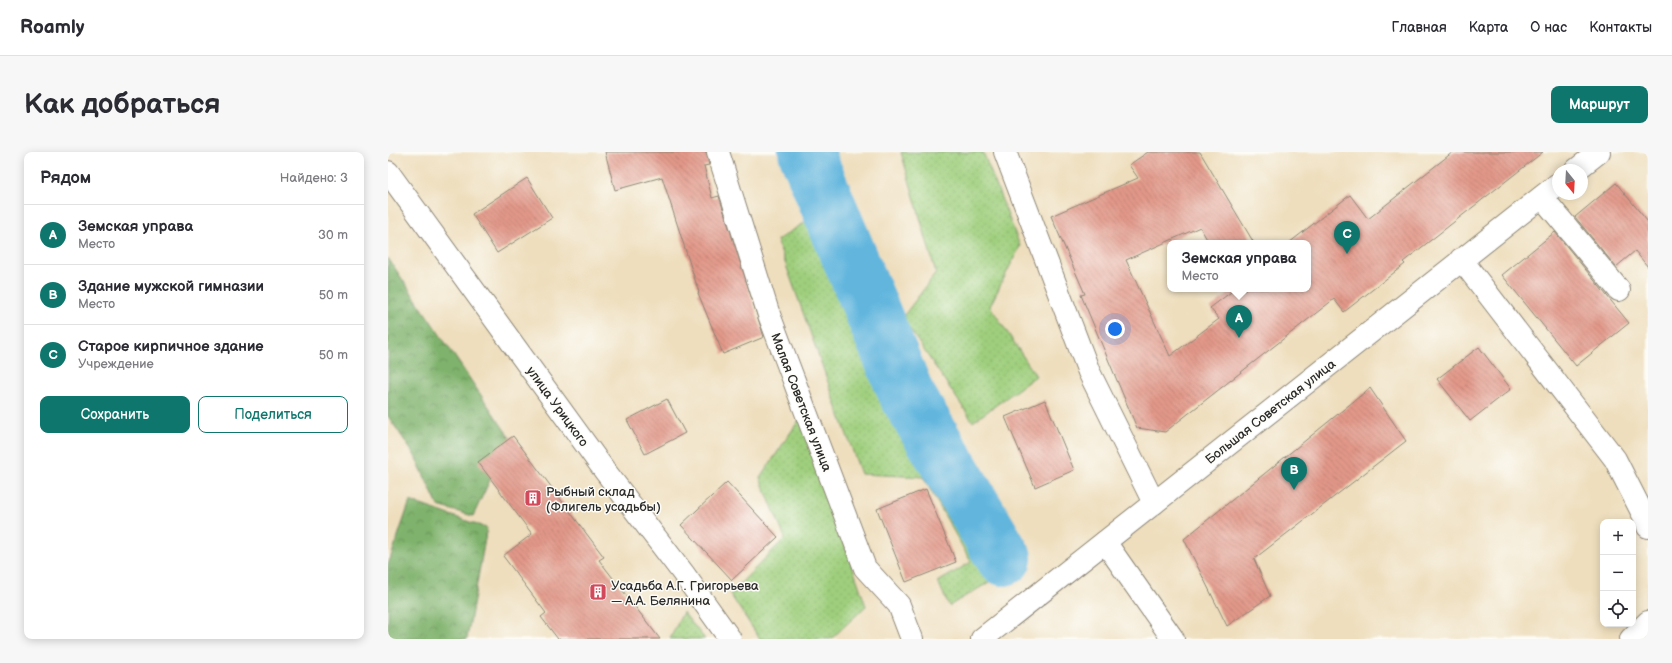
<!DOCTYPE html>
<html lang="ru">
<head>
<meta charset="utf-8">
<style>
	:root { --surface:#fff; --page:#f7f7f7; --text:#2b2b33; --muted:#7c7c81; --line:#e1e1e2; --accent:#0f766e }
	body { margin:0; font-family:"Balsamiq Sans",sans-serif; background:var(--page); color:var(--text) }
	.controls { position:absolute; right:12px; bottom:12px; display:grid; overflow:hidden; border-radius:8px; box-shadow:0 2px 10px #0003 }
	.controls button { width:36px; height:36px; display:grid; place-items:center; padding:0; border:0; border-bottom:1px solid var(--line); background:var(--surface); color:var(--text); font:20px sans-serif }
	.compass { position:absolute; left:1164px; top:12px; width:36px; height:36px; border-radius:50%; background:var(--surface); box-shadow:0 2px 10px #0003; rotate:162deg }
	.you { position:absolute; left:727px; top:177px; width:14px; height:14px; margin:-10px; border:3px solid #fff; border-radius:50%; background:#1a73e8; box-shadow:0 0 0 6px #1a73e833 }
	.badge { display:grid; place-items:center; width:26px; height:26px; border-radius:50%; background:var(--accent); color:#fff; font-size:13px; font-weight:700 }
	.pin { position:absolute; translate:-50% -33px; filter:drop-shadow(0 1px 2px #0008) }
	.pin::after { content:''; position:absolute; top:21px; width:14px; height:12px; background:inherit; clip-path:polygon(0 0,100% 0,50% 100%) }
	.popup { position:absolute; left:779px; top:88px; width:144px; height:52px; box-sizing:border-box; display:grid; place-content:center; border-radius:8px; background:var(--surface); filter:drop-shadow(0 1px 3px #0005); font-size:13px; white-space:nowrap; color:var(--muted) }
	.popup b { font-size:15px; color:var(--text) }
	.popup::after { content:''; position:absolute; left:50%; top:100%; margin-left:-8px; border:8px solid transparent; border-top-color:var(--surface) }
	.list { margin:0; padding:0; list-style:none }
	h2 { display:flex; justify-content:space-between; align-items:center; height:52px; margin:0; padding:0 16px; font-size:17px }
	h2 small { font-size:13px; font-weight:400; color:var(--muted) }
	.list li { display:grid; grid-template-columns:26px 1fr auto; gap:12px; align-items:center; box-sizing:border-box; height:60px; padding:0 16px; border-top:1px solid var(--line) }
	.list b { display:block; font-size:15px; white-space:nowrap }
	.list p { margin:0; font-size:13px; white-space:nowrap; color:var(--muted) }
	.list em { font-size:13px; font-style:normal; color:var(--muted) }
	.actions { display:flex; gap:8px; padding:12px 16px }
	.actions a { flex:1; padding:9px 0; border:1px solid var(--accent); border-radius:8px; text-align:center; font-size:14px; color:var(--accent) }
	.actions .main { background:var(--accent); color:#fff }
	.icon { flex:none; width:22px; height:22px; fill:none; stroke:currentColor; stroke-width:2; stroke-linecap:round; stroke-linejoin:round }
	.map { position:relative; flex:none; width:1260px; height:487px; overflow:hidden; border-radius:8px }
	header { display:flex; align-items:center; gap:24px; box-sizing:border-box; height:56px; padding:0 20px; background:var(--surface); border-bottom:1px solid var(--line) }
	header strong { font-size:19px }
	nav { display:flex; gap:22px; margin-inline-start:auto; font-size:14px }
	.intro { display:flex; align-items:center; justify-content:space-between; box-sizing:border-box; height:96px; padding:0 24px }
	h1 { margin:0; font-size:28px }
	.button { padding:10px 18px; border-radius:8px; background:var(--accent); color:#fff; font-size:14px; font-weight:700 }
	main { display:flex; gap:24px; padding:0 24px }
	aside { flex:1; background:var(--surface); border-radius:8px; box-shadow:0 2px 10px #0003 }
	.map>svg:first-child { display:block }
	.grass { fill:url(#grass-dots); stroke:#657d54 }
	.forest { fill:url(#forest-crowns); stroke:#556e4c }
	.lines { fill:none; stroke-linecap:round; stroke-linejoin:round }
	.river { stroke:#62b6de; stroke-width:56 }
	.building { fill:url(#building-back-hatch) }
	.minor-casing { stroke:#8c8474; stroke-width:24 }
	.major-casing { stroke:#8c8474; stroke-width:24 }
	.minor { stroke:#fff; stroke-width:22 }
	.major { stroke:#fff; stroke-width:22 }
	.labels { text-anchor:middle; stroke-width:3; stroke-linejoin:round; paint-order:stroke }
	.street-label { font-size:13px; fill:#2b2b2b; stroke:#fdfcf7 }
	.poi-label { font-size:13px; fill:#2b2b2b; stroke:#fdfcf7; text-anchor:start }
</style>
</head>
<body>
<header>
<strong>Roamly</strong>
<nav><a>Главная</a><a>Карта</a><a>О нас</a><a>Контакты</a></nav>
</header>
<div class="intro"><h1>Как добраться</h1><a class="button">Маршрут</a></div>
<main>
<aside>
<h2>Рядом<small>Найдено: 3</small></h2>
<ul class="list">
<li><span class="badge">A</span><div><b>Земская управа</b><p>Место</p></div><em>30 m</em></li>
<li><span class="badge">B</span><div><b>Здание мужской гимназии</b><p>Место</p></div><em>50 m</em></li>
<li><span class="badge">C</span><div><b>Старое кирпичное здание</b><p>Учреждение</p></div><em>50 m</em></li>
</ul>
<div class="actions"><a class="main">Сохранить</a><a>Поделиться</a></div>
</aside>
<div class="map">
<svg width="1260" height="487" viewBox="0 0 1260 487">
	<defs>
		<pattern id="grass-dots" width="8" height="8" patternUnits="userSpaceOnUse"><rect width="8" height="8" fill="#9fcf7d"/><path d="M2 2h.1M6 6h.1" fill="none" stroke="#89b26c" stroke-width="1.8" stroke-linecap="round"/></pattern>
		<pattern id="forest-crowns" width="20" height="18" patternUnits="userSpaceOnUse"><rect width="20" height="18" fill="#7fb26c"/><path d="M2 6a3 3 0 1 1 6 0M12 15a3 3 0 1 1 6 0" fill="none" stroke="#689159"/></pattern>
		<pattern id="building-back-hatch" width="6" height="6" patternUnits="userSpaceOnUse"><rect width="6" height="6" fill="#e29889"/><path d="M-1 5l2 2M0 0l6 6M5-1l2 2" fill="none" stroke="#b77c70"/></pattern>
	</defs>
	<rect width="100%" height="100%" fill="#fdfcf7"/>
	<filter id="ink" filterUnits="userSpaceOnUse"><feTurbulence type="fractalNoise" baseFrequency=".025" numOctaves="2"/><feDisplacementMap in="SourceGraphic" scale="8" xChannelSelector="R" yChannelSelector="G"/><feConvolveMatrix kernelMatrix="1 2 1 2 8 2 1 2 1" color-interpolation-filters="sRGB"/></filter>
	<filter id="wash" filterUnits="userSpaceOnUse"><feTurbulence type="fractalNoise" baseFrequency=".012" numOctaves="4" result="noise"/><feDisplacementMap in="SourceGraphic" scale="16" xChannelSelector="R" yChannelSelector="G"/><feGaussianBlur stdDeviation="0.9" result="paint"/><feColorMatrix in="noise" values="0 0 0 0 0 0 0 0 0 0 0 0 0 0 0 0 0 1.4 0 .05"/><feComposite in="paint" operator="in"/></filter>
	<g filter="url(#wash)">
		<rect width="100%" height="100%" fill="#eedebd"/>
		<g class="grass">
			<polygon points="513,0 595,0 632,94 602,154 648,224 585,270 514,166 548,121"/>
			<polygon points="430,62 527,279 600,394 610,425 561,454 550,430 583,410 535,325 473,322 389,88"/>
			<polygon points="413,265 478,454 443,487 372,487 342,442 397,386 372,326"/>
			<polygon points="295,460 317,487 282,487"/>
		</g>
		<g class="forest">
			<polygon points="0,106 122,286 85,364 50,354 27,304 0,264"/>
			<polygon points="22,349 99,376 79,487 0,487 0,413"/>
		</g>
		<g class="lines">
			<polyline class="river" points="418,0 519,243 616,406"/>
		</g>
		<g id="blocks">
			<g class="building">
				<polygon points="217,0 318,0 321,13 316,14 324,46 331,44 376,185 335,202 310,141 311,140 274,25 227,38"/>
				<polygon points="760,0 812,0 866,91 821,91 812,75 738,108 782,204 831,167 822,156 847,137 920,137 920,91 901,91 962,43 980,67 1065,0 1155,0 1015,110 1017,112 956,160 946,147 777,280 749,276 693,143 697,142 663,64 750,26 741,13"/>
				<polygon points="139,26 164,66 109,101 84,62"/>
				<polygon points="1228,31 1260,70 1260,115 1247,99 1228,115 1187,65"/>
				<polygon points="1167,80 1241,171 1188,214 1114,123"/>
				<polygon points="1091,195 1123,237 1082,269 1049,227"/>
				<polygon points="982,236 1018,289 866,407 882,444 839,474 796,387"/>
				<polygon points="279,247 297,281 257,302 239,268"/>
				<polygon points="657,248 686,318 647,335 617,265"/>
				<polygon points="125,284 216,405 211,408 272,487 170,487 153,465 158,461 115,404 144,382 90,310"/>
				<polygon points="339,330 390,385 344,428 293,373"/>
				<polygon points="538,337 568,410 518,430 489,357"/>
			</g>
		</g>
	</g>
	<g filter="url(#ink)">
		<use href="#blocks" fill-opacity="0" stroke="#8c8474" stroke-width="1"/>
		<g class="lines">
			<g class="minor-casing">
				<g id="minor">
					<polyline points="330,0 380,160 477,416 511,453 524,487"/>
					<polyline points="617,0 701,220 766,351"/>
					<polyline points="1154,45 1231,138"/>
					<polyline points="717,390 785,487"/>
					<polyline points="1243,487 1260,470"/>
				</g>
			</g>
			<g class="major-casing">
				<g id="major">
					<polyline points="1188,18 1211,0"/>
					<polyline points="0,20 217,319 295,421 342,487"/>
					<polyline points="1073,107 1227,307 1258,368 1260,375"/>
					<polyline points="594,487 1170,32"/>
				</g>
			</g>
			<use href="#minor" class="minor"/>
			<use href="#major" class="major"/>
		</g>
	</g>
	<defs>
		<g id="building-square" transform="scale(0.9)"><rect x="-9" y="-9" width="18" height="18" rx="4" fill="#d1495b" stroke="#fdfcf7"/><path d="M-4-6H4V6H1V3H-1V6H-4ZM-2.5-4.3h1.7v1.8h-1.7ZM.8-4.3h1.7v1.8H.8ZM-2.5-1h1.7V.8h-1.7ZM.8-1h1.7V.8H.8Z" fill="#fff"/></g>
	</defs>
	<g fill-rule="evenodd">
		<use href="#building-square" x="145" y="346"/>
		<use href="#building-square" x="210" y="440"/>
	</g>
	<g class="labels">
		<g class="street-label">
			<text transform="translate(414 250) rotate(69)" y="5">Малая Советская улица</text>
			<text transform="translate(170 254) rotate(54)" y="5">улица Урицкого</text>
			<text transform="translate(882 259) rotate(-38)" y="5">Большая Советская улица</text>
		</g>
		<g class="poi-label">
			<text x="158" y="344">Рыбный склад<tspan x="158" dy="15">(Флигель усадьбы)</tspan></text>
			<text x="223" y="438">Усадьба А.Г. Григорьева<tspan x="223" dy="15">— А.А. Белянина</tspan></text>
		</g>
	</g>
</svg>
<div class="controls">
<button>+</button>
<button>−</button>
<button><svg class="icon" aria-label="locate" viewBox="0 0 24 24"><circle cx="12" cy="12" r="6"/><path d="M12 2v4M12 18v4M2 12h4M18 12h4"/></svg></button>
</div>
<svg class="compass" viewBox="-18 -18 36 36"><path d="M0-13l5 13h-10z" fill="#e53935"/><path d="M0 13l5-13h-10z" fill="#7c7c81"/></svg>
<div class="you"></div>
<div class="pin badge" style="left:851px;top:186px">A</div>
<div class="popup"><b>Земская управа</b>Место</div>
<div class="pin badge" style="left:906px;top:338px">B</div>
<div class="pin badge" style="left:959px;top:102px">C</div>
</div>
</main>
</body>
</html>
